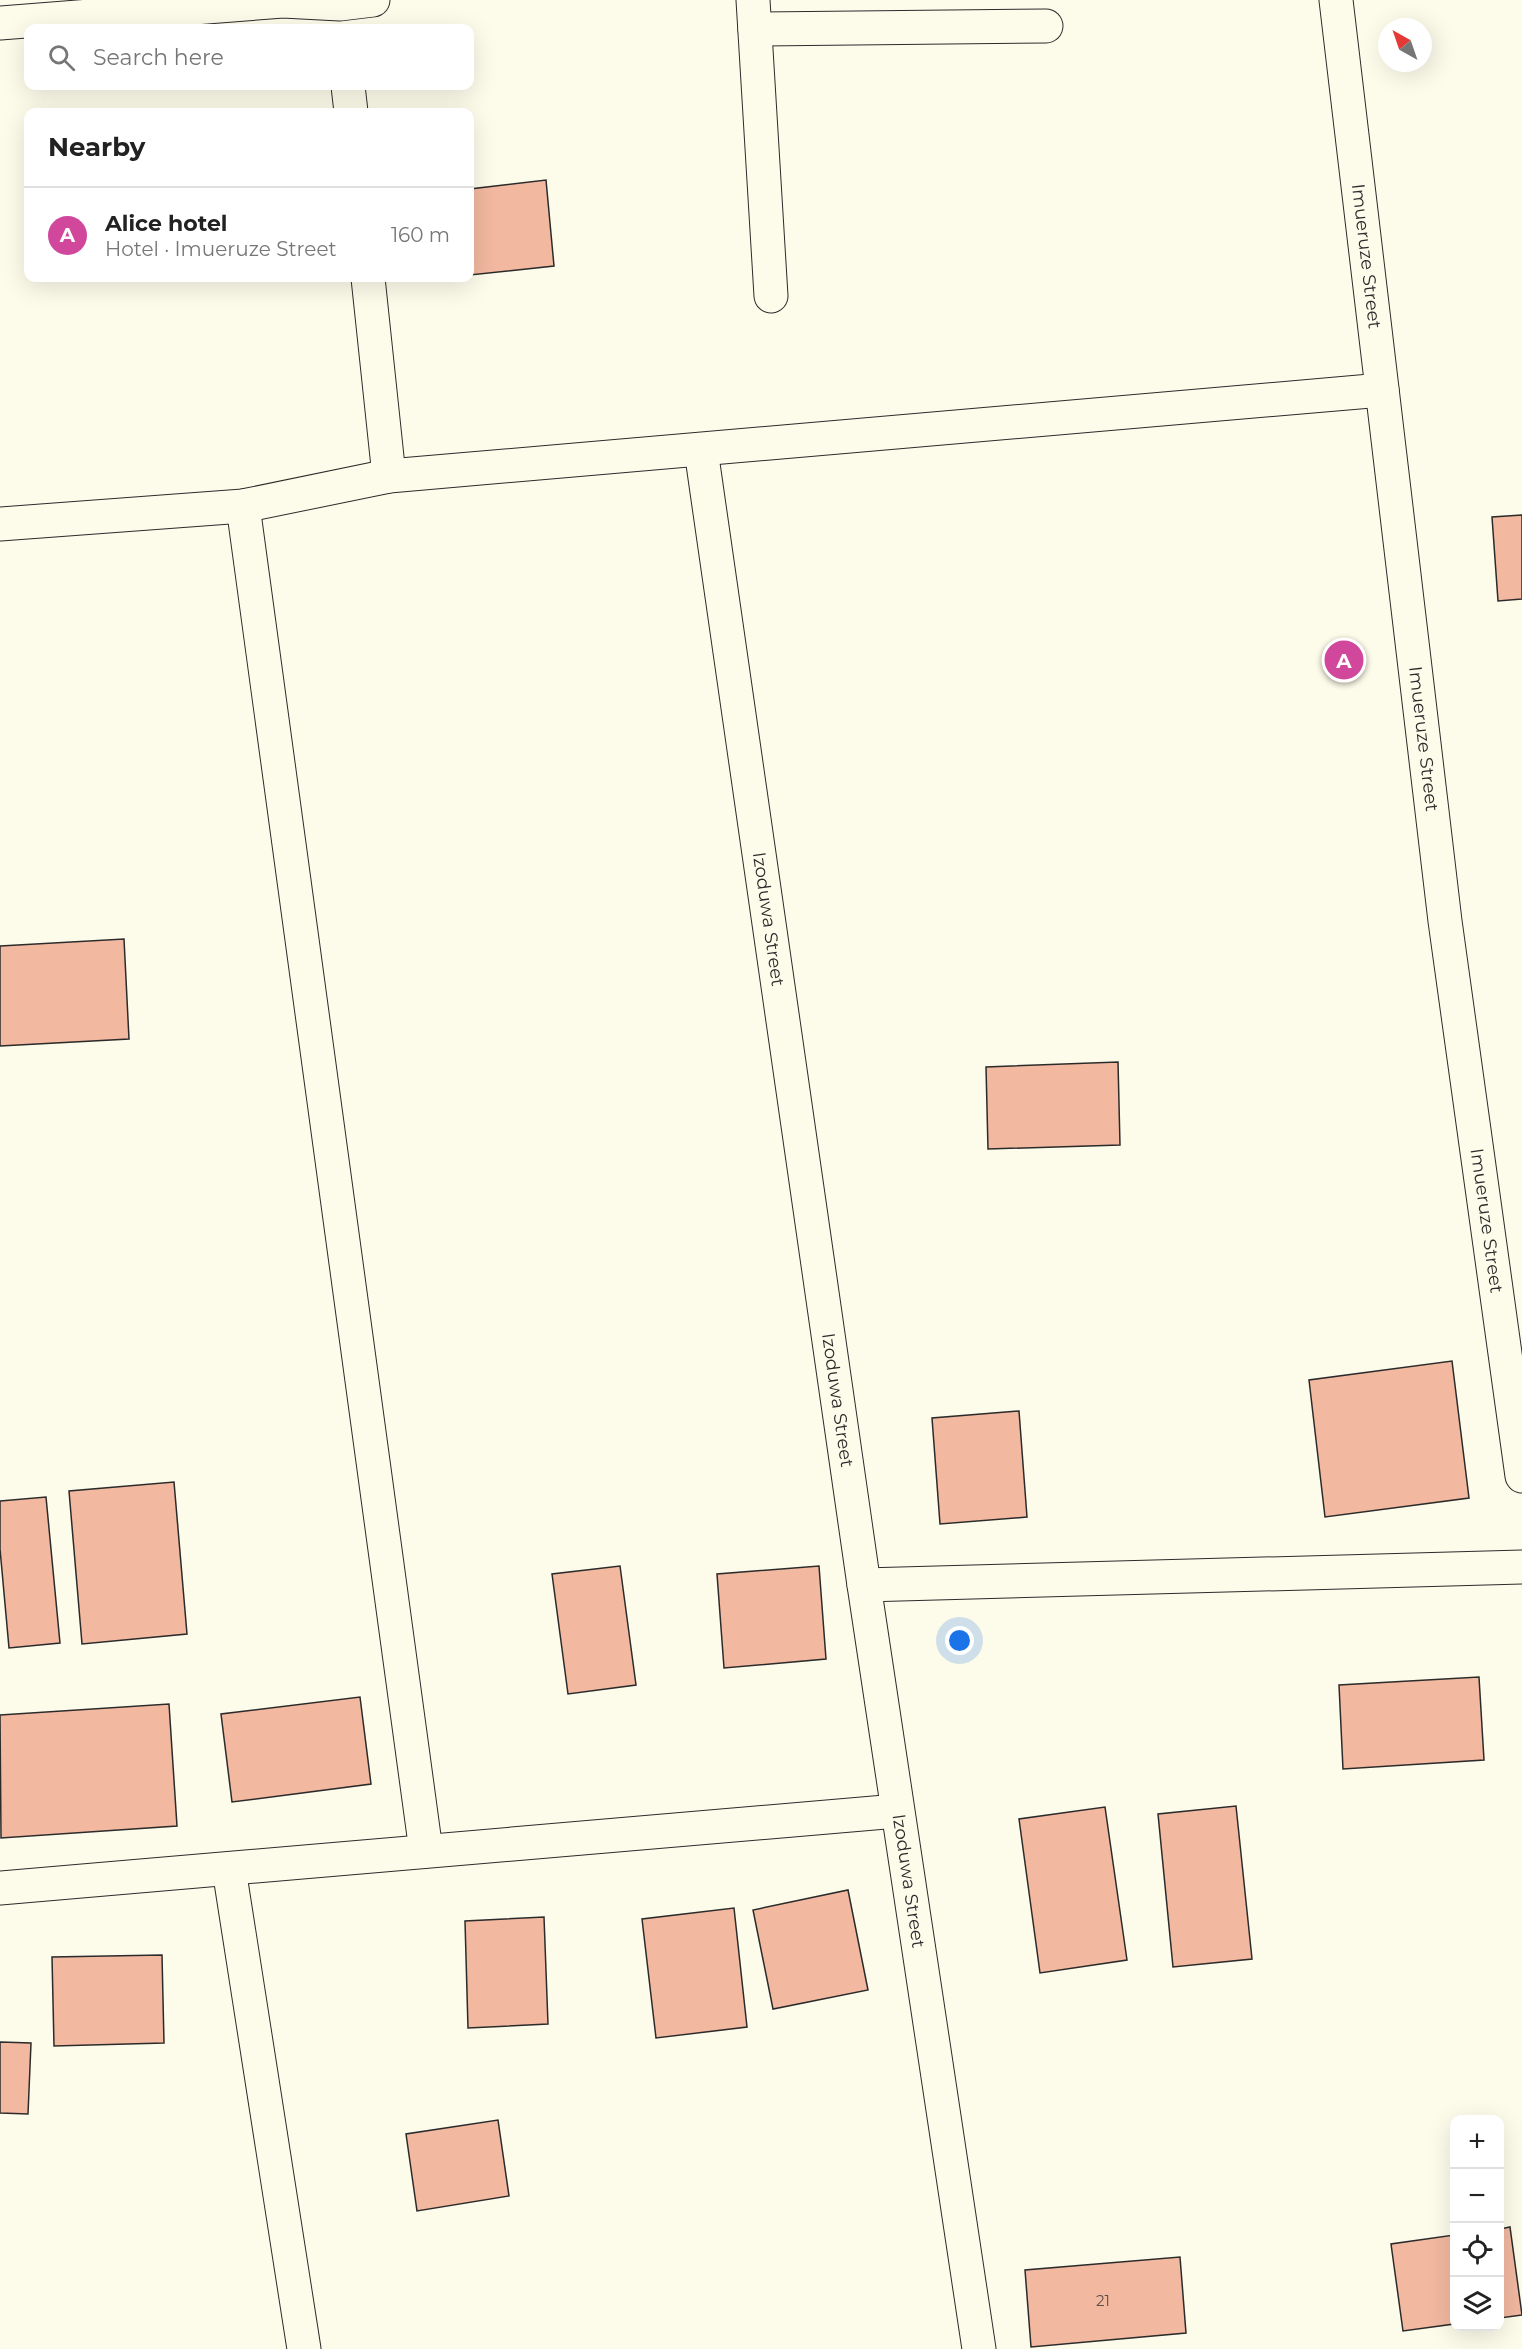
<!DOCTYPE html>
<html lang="en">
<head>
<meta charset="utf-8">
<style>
	:root { --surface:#fff; --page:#f6f6f6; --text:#222; --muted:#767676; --line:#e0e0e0; --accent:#d93025 }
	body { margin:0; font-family:Montserrat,sans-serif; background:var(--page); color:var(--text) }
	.controls { position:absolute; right:18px; bottom:18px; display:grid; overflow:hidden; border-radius:12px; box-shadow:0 6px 24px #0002 }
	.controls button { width:54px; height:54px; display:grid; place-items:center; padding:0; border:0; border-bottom:2px solid var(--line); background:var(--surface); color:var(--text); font:30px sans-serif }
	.compass { position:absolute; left:1378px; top:18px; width:54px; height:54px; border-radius:50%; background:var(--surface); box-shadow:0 6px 24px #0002; rotate:320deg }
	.you { position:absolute; left:960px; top:1641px; width:21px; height:21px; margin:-15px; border:4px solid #fff; border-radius:50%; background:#1a73e8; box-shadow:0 0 0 9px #1a73e833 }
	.badge { display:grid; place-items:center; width:39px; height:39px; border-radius:50%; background:var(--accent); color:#fff; font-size:20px; font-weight:700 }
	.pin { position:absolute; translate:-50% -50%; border:3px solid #fff; box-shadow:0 2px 6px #0006 }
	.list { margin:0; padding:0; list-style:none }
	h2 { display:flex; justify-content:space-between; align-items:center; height:78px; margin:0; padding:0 24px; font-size:26px }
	h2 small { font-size:20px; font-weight:400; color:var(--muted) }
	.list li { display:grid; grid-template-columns:39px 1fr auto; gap:18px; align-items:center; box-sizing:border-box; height:96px; padding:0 24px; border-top:2px solid var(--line) }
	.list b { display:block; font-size:22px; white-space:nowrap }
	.list p { margin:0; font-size:20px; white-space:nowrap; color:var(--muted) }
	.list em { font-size:20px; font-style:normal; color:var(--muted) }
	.icon { flex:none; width:33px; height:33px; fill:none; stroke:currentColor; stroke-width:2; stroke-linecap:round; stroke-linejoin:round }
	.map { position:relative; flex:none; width:1522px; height:2349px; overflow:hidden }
	.search { position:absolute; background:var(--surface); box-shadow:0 6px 24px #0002; left:24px; top:24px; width:450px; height:66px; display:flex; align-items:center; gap:15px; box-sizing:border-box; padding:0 21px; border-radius:12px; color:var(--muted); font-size:22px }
	.panel { position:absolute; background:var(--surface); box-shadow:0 6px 24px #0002; left:24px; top:108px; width:450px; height:174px; border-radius:12px }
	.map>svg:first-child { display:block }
	.building { fill:#f2b8a0; stroke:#2b2b2b; stroke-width:1.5 }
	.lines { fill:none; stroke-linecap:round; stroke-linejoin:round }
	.minor-casing { stroke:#2b2b2b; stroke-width:35 }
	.minor { stroke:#fdfbea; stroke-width:33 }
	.labels { text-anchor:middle; stroke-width:4.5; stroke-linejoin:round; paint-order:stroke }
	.number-label { font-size:15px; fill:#5d4e48 }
	.street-label { font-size:18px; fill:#2b2b2b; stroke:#fdfbea }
</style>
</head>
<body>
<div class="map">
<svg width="1522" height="2349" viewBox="0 0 1522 2349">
	<rect width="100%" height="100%" fill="#fdfbea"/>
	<g class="building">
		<polygon points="546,180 554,266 470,275 470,189"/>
		<polygon points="1522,515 1522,599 1498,601 1492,517"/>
		<polygon points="124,939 129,1039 0,1046 0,946"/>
		<polygon points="1118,1062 1120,1145 988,1149 986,1067"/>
		<polygon points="1452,1361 1469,1498 1325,1517 1309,1380"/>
		<polygon points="1019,1411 1027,1517 940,1524 932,1418"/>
		<polygon points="174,1482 187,1634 82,1644 69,1491"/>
		<polygon points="46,1497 60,1643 9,1648 0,1549 0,1501"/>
		<polygon points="620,1566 636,1685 568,1694 552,1574"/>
		<polygon points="819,1566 826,1659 724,1668 717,1574"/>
		<polygon points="1479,1677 1484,1760 1343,1769 1339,1685"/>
		<polygon points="360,1697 371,1784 232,1802 221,1714"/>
		<polygon points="169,1704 177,1826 1,1838 0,1715"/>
		<polygon points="1236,1806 1252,1959 1173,1967 1158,1814"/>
		<polygon points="1105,1807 1127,1960 1040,1973 1019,1819"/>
		<polygon points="848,1890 868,1990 773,2009 753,1910"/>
		<polygon points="734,1908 747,2027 656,2038 642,1919"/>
		<polygon points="544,1917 548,2024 468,2028 465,1921"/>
		<polygon points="162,1955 164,2043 54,2046 52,1957"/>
		<polygon points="0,2042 31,2043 28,2114 0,2113"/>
		<polygon points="498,2120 509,2196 417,2211 406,2134"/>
		<polygon points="1510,2227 1522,2315 1500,2318 1500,2229"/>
		<polygon points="1454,2235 1454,2324 1403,2331 1391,2244"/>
		<polygon points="1180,2257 1186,2333 1031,2347 1025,2270"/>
	</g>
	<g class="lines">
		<g class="minor-casing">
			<g id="minor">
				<polyline points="753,0 771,296"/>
				<path id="s1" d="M 1336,0 L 1445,921 L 1522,1476"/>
				<polyline points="0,23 283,1 340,4 373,0"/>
				<polyline points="755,29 1046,26"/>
				<polyline points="348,86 351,112"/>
				<polyline points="368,278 389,476"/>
				<path id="s2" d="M 701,450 L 864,1585 L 979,2349"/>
				<polyline points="243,506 426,1851"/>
				<polyline points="0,524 243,506 389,476 1382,390"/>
				<polyline points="864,1585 1522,1567"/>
				<polyline points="229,1869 304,2349"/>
				<polyline points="0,1888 897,1811"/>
			</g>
		</g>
		<use href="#minor" class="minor"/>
	</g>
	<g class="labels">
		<g class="number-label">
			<text x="1103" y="2306">21</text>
		</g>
		<g class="street-label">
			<text dy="6" stroke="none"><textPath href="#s1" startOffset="258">Imueruze Street</textPath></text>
			<text dy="6" stroke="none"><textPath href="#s1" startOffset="744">Imueruze Street</textPath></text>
			<text dy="6" stroke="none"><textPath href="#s2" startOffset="474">Izoduwa Street</textPath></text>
			<text dy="6" stroke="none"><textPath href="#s1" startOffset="1230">Imueruze Street</textPath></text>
			<text dy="6" stroke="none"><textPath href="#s2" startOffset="960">Izoduwa Street</textPath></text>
			<text dy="6" stroke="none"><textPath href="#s2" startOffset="1446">Izoduwa Street</textPath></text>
		</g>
	</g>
</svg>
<div class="controls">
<button>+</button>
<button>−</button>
<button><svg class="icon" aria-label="locate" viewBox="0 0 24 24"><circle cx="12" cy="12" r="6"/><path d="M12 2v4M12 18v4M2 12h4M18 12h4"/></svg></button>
<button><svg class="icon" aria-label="layers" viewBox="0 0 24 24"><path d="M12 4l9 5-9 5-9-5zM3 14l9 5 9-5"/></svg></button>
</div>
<svg class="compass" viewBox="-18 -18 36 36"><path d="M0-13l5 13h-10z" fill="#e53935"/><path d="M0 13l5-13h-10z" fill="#767676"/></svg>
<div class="you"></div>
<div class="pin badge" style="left:1344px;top:660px;background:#d1479c">A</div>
<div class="search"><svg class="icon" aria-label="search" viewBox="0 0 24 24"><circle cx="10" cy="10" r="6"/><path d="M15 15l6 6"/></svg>Search here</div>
<section class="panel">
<h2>Nearby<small></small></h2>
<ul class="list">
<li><span class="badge" style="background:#d1479c">A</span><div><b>Alice hotel</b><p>Hotel · Imueruze Street</p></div><em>160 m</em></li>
</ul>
</section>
</div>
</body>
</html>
